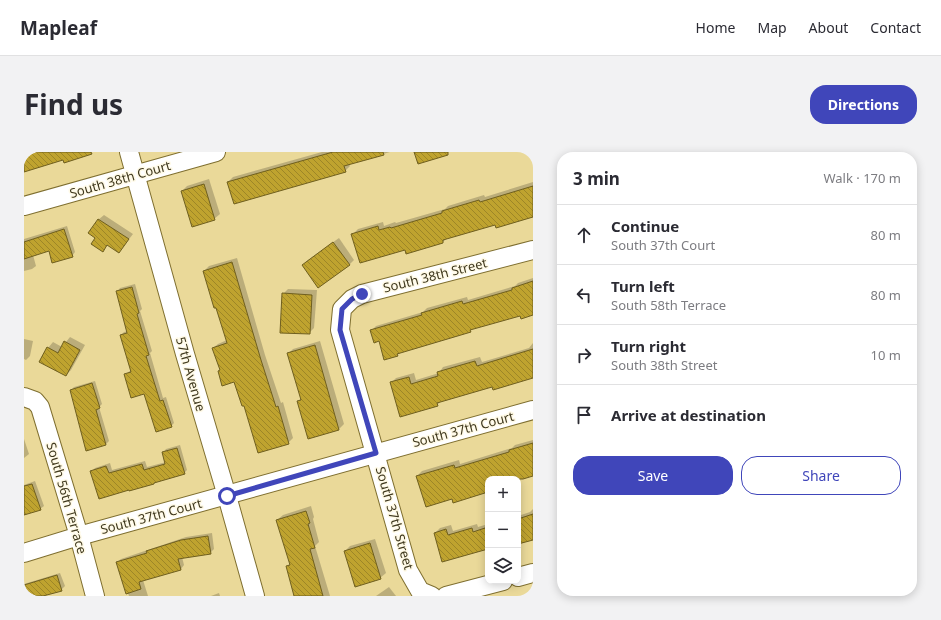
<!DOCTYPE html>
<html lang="en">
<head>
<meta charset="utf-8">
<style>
	:root { --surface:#fff; --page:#f2f2f3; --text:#2b2b33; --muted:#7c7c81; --line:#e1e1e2; --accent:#4046ba }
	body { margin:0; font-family:"Noto Sans",sans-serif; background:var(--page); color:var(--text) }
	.controls { position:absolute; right:12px; bottom:12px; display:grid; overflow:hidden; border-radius:8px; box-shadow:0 2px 10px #0003 }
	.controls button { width:36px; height:36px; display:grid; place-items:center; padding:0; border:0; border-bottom:1px solid var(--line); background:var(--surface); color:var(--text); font:20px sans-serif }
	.stop { position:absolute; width:12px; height:12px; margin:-9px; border:3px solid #4046ba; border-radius:50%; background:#fff }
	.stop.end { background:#4046ba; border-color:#fff; box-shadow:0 1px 4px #0008 }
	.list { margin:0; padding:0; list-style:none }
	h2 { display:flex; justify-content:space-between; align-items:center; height:52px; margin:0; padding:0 16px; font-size:17px }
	h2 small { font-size:13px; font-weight:400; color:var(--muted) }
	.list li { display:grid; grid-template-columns:26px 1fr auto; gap:12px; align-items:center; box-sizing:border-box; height:60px; padding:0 16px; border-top:1px solid var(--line) }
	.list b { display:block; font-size:15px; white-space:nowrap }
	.list p { margin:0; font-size:13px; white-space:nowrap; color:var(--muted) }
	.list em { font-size:13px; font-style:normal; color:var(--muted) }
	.actions { display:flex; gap:8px; padding:12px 16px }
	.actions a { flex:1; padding:9px 0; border:1px solid var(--accent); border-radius:16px; text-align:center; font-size:14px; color:var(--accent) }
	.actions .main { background:var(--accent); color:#fff }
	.icon { flex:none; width:22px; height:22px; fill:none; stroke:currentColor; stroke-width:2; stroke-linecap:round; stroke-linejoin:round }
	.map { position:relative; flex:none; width:509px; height:444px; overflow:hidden; border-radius:16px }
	header { display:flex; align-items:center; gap:24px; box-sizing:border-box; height:56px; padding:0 20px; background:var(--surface); border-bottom:1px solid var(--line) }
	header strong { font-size:19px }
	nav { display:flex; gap:22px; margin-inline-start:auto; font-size:14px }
	.intro { display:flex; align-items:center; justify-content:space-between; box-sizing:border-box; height:96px; padding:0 24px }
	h1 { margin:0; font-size:28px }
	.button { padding:10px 18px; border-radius:16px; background:var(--accent); color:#fff; font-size:14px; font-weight:700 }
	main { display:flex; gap:24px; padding:0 24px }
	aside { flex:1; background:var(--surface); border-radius:16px; box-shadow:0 2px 10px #0003 }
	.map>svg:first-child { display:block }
	.shadow { fill:#0003 }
	.building { fill:url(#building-back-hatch); stroke:#6f5f1f }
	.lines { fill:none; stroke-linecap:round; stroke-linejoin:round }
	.minor-casing { stroke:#7f6f30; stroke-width:20 }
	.minor { stroke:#fff; stroke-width:18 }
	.route { stroke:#4046ba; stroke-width:5 }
	.labels { text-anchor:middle; stroke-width:3; stroke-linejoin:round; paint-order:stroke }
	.street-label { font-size:13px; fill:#3f381e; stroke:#fffae7 }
</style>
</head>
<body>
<header>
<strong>Mapleaf</strong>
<nav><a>Home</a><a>Map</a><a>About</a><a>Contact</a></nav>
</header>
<div class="intro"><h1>Find us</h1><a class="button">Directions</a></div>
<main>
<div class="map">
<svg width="509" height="444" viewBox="0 0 509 444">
	<defs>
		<pattern id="building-back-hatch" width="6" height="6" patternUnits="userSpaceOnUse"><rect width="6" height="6" fill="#bfa32f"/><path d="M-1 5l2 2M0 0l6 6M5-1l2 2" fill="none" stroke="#9d8627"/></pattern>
	</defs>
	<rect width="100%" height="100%" fill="#ead999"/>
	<g class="shadow">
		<polygon points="298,0 366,0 325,12 326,14 321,19 204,30 209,25"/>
		<polygon points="185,27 196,62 190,67 158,39 163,34"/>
		<polygon points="509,30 509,63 471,72 423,86 419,90 381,97 329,82 334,77 359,70 360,74 371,70 372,71 421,57 424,54 460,43 461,45"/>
		<polygon points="80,63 109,82 95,100 84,93 78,99 73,85 74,68"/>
		<polygon points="43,74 51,100 48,104 26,98 9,103 12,114 8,117 0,119 0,87"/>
		<polygon points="315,86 330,108 325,113 279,113 284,108"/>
		<polygon points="213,106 241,203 257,251 259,250 269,286 264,291 221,252 211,228 195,219 196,218 189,196 194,192 203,188 180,119 185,114"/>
		<polygon points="509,126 509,162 497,162 449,176 446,179 377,200 373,203 355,188 347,179 352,174 399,160 403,156 443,145 444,148 491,134 494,131"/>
		<polygon points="111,132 118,157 116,159 128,199 126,201 139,246 142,245 150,271 147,274 121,241 102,222 107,218 97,183 100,180 104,179 93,140 96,136"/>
		<polygon points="264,137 293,138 290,176 285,181 259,142"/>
		<polygon points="46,185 61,193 47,218 42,223 17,209 24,196 29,190 38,195"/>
		<polygon points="0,187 9,189 6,204 2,208 0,207"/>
		<polygon points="296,189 320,272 315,277 274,249 278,246 264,202 269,197"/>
		<polygon points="509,191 509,223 417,249 413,253 367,231 372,226 390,221 392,228 415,221 419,215 456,205 458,210 505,196"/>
		<polygon points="71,229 78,252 75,255 85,289 82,292 63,298 47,238 50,235"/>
		<polygon points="0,287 5,302 0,306"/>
		<polygon points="509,288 509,323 494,327 464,327 464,339 428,346 393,324 398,319 435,308 436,312 488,296 491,293"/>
		<polygon points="156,293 163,318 160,321 132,330 130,331 68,319 71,316 86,311 88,318 121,309 123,315 142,310 139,301 142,297"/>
		<polygon points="11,329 20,354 16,357 0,358 0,333"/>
		<polygon points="287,354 290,365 289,367 295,390 291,394 306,444 272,444 263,415 266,411 253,368 259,363"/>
		<polygon points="509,357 509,384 494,391 494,364 506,360"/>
		<polygon points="453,372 454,375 464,372 464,396 411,381 416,376 427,373 429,379"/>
		<polygon points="188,381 190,397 186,401 158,405 160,413 157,417 119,428 124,444 105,444 93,410 97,407 162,385"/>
		<polygon points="351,387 362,421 356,426 321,399 326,394"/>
		<polygon points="36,421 41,434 37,438 16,444 0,444 0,432"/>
		<polygon points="365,435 372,444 352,444"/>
		<polygon points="195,441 196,444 187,444"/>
	</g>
	<g class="building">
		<polygon points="0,0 67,0 68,2 40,11 39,8 0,20"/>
		<polygon points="309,0 359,0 360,3 320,14 322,20 210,52 203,30"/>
		<polygon points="390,0 424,0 424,3 394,12"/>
		<polygon points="180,32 191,68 168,75 157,39"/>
		<polygon points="509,34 509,65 472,76 471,73 419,88 419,91 382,102 381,98 336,111 327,82 354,74 355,78 366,75 367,76 418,61 418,59 455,48 456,50"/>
		<polygon points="74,67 105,87 95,101 83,93 79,100 67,92 71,86 64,81"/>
		<polygon points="40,77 49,105 28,111 25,99 0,107 0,90"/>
		<polygon points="309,90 326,113 294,136 278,113"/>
		<polygon points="208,110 237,208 252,255 254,254 265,292 234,301 220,254 218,254 210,230 198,234 194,219 196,218 188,196 203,191 192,156 190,156 179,119"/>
		<polygon points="509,129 509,163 497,167 496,164 446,178 447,180 373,202 374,204 360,208 355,189 350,191 346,178 398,163 397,161 438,149 439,152 488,138 488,136"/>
		<polygon points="108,135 115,161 113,162 125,203 122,204 136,249 139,248 148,275 132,280 120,242 107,246 100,222 107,220 96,183 103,181 92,139"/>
		<polygon points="258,141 288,143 286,182 256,181"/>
		<polygon points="40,189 56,198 42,224 15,210 23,195 34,201"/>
		<polygon points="291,193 315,278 284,287 273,249 277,248 263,201"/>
		<polygon points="509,197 509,226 469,238 468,235 413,251 414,254 376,265 366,230 385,225 387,232 414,224 413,220 451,209 453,214"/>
		<polygon points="68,231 76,256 72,258 82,293 62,299 46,238"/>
		<polygon points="509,291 509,324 499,327 464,327 464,340 429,351 428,347 402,355 392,324 430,313 431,316 485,300 485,298"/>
		<polygon points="153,296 161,322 130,331 130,332 105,339 105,338 75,347 66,319 82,314 85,321 118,312 120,318 141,312 138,300"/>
		<polygon points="8,332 17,358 0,363 0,334"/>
		<polygon points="282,359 286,371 284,372 291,396 286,397 299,444 270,444 262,414 266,413 252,368"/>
		<polygon points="509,362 509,388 494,392 494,367"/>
		<polygon points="464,375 464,397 418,410 410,381 422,377 424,383 448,376 449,380"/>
		<polygon points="184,384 187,402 154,407 157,418 115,430 117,437 102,442 92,410 123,401 122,399 157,388"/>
		<polygon points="346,391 357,427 331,435 320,399"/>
		<polygon points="33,423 38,439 19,444 0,444 0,433"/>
	</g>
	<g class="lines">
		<g class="minor-casing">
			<g id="minor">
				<polyline points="105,0 161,202 203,344 231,444"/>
				<polyline points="0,54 192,0"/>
				<polyline points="0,245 11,249 16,255 55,384 71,444"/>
				<polyline points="0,401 55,384 509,258"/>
				<polyline points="494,425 509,421"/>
				<polyline points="408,444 396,439 384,418 316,178 318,157 328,147 338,142 509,98"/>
				<polyline points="422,444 479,429"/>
			</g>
		</g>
		<use href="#minor" class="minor"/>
	</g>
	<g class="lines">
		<polyline class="route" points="203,344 352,301 316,178 318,157 328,147 338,142"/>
	</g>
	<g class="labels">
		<g class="street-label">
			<text transform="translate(96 27) rotate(-16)" y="5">South 38th Court</text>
			<text transform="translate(411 123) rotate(-14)" y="5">South 38th Street</text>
			<text transform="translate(167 222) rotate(74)" y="5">57th Avenue</text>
			<text transform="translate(439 277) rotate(-15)" y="5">South 37th Court</text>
			<text transform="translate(43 346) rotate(74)" y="5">South 56th Terrace</text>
			<text transform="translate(127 364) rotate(-15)" y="5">South 37th Court</text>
			<text transform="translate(371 366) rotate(74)" y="5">South 37th Street</text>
		</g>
	</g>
</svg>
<div class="controls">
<button>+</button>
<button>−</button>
<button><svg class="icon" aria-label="layers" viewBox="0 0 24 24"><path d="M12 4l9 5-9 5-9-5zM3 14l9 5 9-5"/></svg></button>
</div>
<div class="stop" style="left:203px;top:344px"></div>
<div class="stop end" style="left:338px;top:142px"></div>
</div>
<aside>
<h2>3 min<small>Walk · 170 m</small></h2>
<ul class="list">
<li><svg class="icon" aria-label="ahead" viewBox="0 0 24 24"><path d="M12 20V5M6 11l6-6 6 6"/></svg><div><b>Continue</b><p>South 37th Court</p></div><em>80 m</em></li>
<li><svg class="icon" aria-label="left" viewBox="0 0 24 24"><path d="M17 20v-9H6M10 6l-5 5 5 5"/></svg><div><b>Turn left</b><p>South 58th Terrace</p></div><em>80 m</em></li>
<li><svg class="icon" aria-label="right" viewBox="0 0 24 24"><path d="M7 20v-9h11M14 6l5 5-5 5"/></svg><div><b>Turn right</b><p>South 38th Street</p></div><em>10 m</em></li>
<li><svg class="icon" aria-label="arrive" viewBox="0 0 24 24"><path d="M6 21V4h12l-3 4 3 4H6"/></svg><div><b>Arrive at destination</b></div></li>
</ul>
<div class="actions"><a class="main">Save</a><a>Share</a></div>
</aside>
</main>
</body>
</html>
